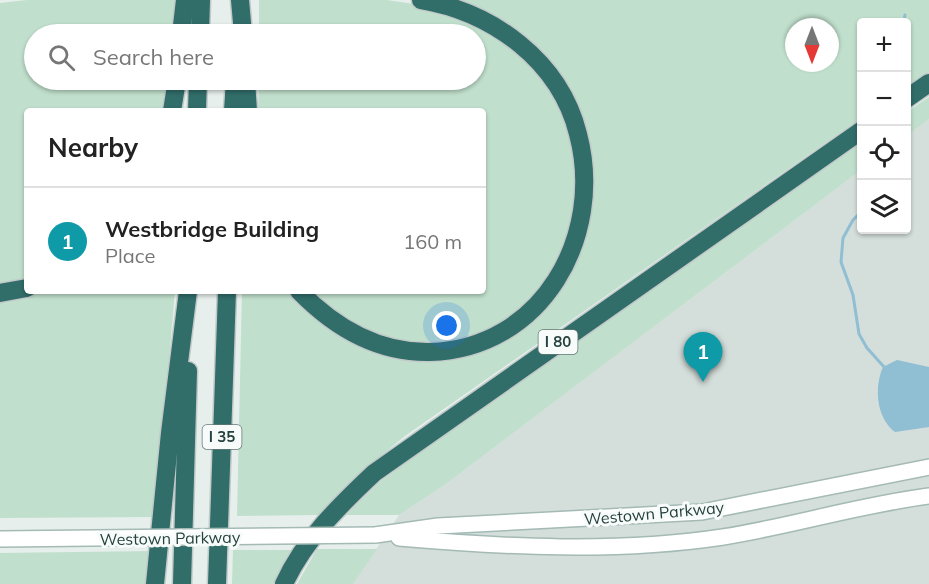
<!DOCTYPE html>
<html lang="en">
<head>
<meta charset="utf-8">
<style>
	:root { --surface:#fff; --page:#f6f6f6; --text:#222; --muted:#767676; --line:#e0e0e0; --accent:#ea580c }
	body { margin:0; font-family:Mulish,sans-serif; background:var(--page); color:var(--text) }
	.controls { position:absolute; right:18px; top:18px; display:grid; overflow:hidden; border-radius:6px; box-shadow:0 2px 4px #0004 }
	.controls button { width:54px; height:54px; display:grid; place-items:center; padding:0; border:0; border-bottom:2px solid var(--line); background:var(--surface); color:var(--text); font:30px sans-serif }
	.compass { position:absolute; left:785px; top:18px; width:54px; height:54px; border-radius:50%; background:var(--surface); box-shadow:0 2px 4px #0004; rotate:180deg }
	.you { position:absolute; left:447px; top:326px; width:21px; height:21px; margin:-15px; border:4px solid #fff; border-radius:50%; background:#1a73e8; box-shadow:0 0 0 9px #1a73e833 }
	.badge { display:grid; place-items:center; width:39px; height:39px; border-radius:50%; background:var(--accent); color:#fff; font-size:20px; font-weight:700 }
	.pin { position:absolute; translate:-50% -50px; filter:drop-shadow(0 2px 3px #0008) }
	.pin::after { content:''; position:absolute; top:32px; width:21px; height:18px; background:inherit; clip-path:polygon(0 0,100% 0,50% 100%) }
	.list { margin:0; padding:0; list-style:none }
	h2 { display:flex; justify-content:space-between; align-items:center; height:78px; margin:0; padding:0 24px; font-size:26px }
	h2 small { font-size:20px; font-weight:400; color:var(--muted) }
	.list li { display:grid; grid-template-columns:39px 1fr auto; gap:18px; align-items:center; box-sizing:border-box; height:108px; padding:0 24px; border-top:2px solid var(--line) }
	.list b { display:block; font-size:22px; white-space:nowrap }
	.list p { margin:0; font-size:20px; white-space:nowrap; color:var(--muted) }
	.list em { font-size:20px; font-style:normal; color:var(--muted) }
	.icon { flex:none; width:33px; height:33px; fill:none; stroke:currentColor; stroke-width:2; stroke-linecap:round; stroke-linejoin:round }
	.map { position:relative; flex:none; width:929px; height:584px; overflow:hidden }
	.search { position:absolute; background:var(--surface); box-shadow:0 2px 4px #0004; left:24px; top:24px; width:462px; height:66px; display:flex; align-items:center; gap:15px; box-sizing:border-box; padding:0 21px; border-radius:33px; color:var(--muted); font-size:22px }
	.panel { position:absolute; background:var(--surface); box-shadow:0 2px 4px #0004; left:24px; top:108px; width:462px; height:186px; border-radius:6px }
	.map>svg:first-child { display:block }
	.built { fill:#d4dedb }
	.green { fill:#c0dfcc; fill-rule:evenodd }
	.water { fill:#90bed2 }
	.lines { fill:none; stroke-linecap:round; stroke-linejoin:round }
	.stream { stroke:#90bed2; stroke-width:3 }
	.secondary-casing { stroke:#a4bab5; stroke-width:18 }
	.highway-casing { stroke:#c2cac9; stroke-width:21 }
	.secondary { stroke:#fff; stroke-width:15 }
	.highway { stroke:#316d69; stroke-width:18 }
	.secondary-bridge-casing { stroke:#a4bab5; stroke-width:18; stroke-linecap:butt }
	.secondary-bridge { stroke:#fff; stroke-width:15 }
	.labels { text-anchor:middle; stroke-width:6; stroke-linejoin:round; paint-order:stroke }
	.shield { fill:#f7fbf9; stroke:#647975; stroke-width:1.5 }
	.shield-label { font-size:15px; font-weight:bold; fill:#25413d }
	.street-label { font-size:16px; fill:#25413d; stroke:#f7fbf9 }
</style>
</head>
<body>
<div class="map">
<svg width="929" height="584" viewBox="0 0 929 584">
	<rect width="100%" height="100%" fill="#e6efec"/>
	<polygon class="built" points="929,119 929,584 353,584 399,515 446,484 861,170 862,230 906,230 907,136"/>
	<g class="green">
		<polygon points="27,0 178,0 175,34 34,34 34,80 170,80 166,111 27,111 27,280 0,285 0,3"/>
		<polygon points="259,0 387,0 414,4 482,25 523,55 556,96 573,139 579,185 566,250 528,306 478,338 437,345 389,339 368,332 332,311 310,291 483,291 483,111 258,111 259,80 476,80 476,34 259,34"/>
		<path d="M 453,0 L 929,0 L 929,72 L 907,87 L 906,22 L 862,22 L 861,118 L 405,436 L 358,475 L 319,515 L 237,516 L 242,291 L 293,291 L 340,333 L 468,355 L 507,339 L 538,315 L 592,178 L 590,150 L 584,129 L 518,33 L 483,10 ZM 794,27 L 830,27 L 830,63 L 794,63 Z"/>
		<polygon points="929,97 929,119 907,136 907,112"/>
		<polygon points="861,143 861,170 446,484 399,515 346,515 380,482 412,458"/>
		<polygon points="40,291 175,291 155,517 0,518 0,299"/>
		<polygon points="317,549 377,549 353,584 297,584"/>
		<polygon points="233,550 293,550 273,584 232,584"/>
		<polygon points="153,551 151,584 0,584 0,553"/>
	</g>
	<path class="water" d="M 897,360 L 929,367 L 929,427 L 895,432 C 876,418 874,387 883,367 Z"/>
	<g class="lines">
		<g class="stream">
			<polyline points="904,22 905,15"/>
			<polyline points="862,211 853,220 843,238 841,262 853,295 859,334 867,348 885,368"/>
		</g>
		<g class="secondary-casing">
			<g id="secondary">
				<polyline points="375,535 438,526 702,512 929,467"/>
				<path d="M 399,538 C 505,547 617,553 723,537 C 792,526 859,505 929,496"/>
			</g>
		</g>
		<g class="highway-casing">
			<g id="highway">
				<polyline points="240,0 243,34"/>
				<polyline points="181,34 185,0"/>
				<polyline points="200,34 201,0"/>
				<polyline points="246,80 248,111"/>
				<polyline points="906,99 929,83"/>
				<polyline points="172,111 177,80"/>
				<polyline points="197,111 198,80"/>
				<polyline points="233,111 235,80"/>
				<path d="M 299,291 C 335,328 378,353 430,352 C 542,349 605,236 578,134 C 560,61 493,12 421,0"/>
				<polyline points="0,293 27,288"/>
				<polyline points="155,584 170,433 188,291"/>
				<polyline points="182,584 188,371"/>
				<polyline points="217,584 227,291"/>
				<path d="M 284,584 C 304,540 340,505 374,473 L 862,130"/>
			</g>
		</g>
		<use href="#secondary" class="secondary"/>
		<use href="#highway" class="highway"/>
		<g class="secondary-bridge-casing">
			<polyline id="secondary-bridge" points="0,539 375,535"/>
		</g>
		<use href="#secondary-bridge" class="secondary-bridge"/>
	</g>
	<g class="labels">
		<g class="shield">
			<rect x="538.5" y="330" width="39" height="24" rx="4.5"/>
			<rect x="202.5" y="425" width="39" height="24" rx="4.5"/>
		</g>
		<g class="shield-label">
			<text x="558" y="347">I 80</text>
			<text x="222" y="442">I 35</text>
		</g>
		<g class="street-label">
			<text transform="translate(654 513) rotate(-5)" y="6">Westown Parkway</text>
			<text transform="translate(170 538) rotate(-1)" y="6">Westown Parkway</text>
		</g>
	</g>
</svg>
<div class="controls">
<button>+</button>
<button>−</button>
<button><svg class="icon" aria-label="locate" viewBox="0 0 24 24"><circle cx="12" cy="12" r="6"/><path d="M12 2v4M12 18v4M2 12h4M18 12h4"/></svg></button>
<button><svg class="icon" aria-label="layers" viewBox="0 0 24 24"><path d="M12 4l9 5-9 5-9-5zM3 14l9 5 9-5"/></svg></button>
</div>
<svg class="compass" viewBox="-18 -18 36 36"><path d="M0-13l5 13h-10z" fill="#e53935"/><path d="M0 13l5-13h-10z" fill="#767676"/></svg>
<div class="you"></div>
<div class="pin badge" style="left:703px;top:382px;background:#0f9aa8">1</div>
<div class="search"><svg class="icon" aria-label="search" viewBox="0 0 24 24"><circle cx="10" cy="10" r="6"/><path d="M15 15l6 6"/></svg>Search here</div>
<section class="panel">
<h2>Nearby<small></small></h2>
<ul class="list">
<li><span class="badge" style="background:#0f9aa8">1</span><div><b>Westbridge Building</b><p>Place</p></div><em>160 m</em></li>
</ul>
</section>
</div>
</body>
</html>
